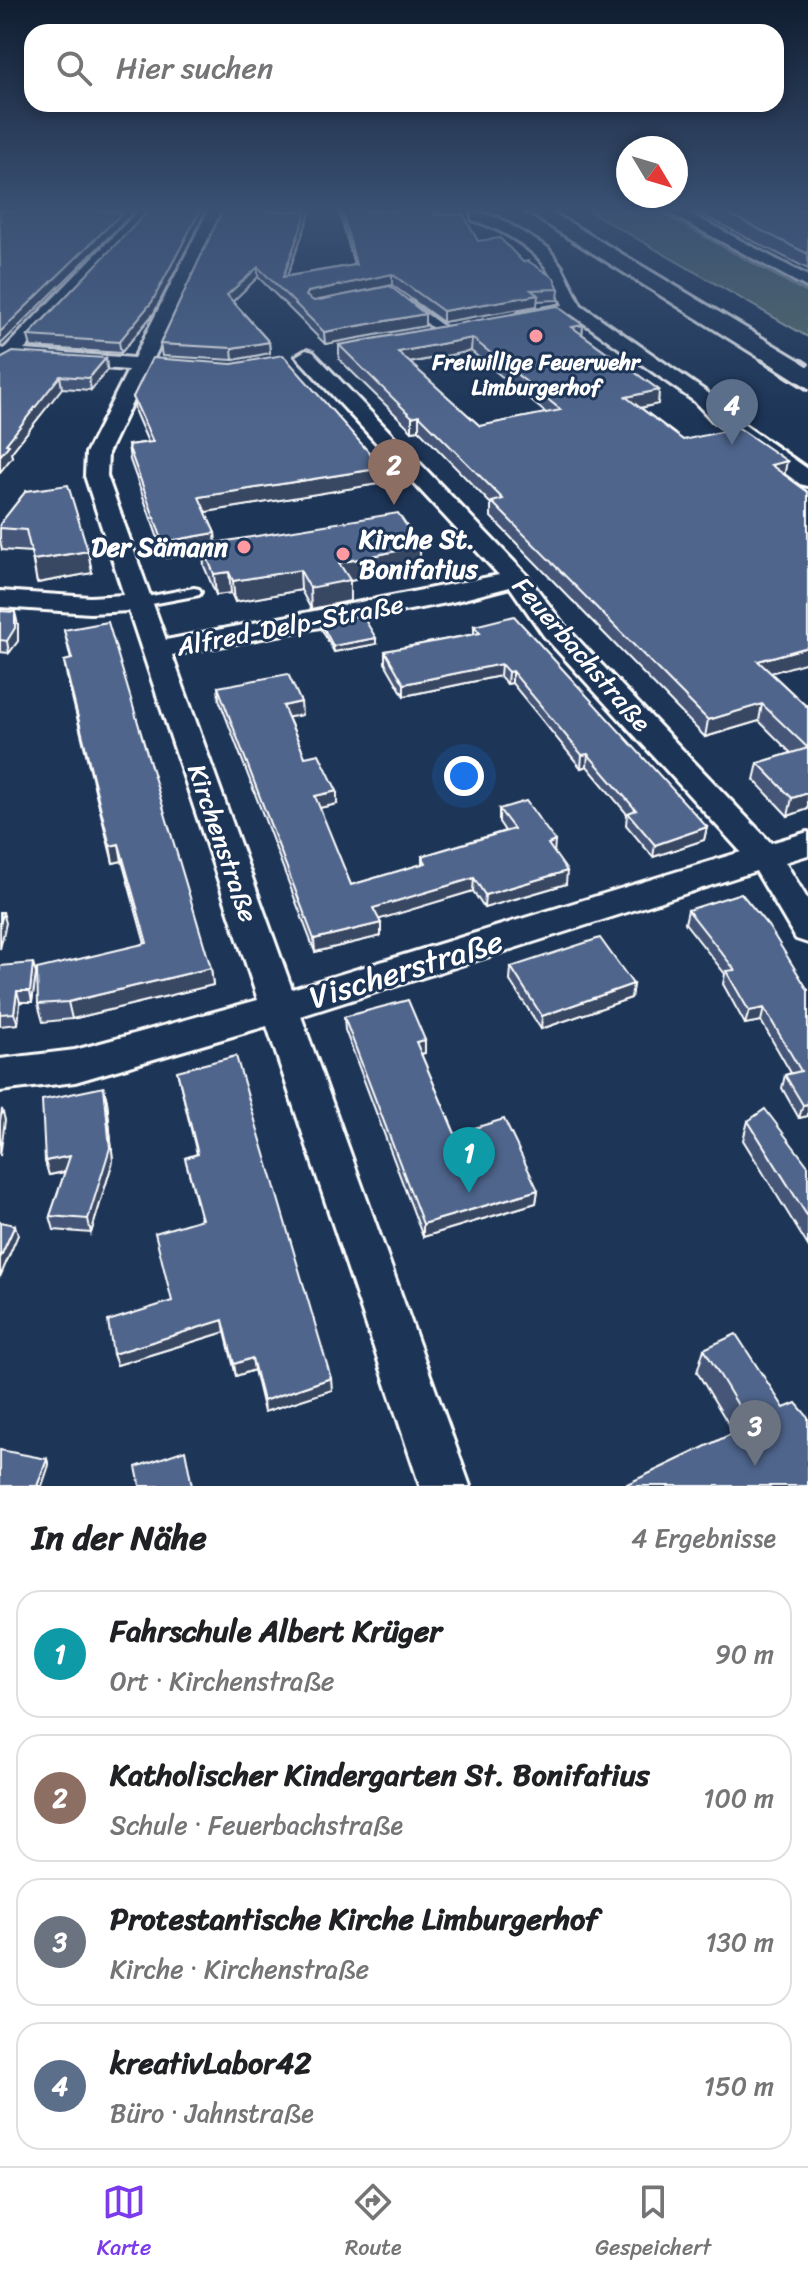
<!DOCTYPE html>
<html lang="de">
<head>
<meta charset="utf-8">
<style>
	:root { --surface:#fff; --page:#f2f2f2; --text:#202124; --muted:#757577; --line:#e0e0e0; --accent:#7c3aed }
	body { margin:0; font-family:Sriracha,sans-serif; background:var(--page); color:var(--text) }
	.compass { position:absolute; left:616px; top:136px; width:72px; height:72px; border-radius:50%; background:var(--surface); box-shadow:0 4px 12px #0003; rotate:128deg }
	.you { position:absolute; left:464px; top:776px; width:28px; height:28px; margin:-20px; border:6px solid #fff; border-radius:50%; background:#1a73e8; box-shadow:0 0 0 12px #1a73e833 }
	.badge { display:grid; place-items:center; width:52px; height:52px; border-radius:50%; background:var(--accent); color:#fff; font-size:26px; font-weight:700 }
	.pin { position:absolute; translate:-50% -66px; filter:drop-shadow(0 2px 4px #0008) }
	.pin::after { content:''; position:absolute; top:42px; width:28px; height:24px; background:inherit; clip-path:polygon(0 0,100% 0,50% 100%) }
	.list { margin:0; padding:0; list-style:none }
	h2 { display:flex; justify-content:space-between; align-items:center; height:104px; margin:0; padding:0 32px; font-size:34px }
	h2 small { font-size:26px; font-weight:400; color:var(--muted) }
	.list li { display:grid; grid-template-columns:52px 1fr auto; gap:24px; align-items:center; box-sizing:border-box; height:128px; margin:0 16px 16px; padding:0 16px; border:2px solid var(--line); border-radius:24px }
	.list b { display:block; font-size:30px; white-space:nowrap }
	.list p { margin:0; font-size:26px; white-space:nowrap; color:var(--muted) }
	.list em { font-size:26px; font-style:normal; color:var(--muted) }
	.icon { flex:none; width:44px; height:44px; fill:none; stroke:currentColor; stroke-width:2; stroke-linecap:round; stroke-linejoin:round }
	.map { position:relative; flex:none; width:808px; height:1486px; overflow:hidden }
	.search { position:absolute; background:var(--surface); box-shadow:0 4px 12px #0003; left:24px; right:24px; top:24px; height:88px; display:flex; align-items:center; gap:20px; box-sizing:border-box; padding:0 28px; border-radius:24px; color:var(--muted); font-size:30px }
	.sheet { height:680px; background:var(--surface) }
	nav { display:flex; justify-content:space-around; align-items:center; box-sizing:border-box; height:112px; border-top:2px solid var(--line); background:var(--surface); font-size:22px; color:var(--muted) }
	nav a { display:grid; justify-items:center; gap:4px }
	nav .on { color:var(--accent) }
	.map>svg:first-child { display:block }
	.green { fill:#576e6a; stroke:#abb6b4; stroke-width:2 }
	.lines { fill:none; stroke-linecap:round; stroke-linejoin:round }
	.service-casing { stroke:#fff; stroke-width:6 }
	.minor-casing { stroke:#fff; stroke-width:6 }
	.service { fill:#1d3557; fill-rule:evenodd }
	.minor { fill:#1d3557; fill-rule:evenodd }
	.rail-far1 { stroke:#fff; stroke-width:3 }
	.rail { stroke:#fff; stroke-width:4 }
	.wall { fill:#445778; stroke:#fff; stroke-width:2; fill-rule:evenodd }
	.shaded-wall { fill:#374762; stroke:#fff; stroke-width:2 }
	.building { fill:#4f658c; stroke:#fff; stroke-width:2; fill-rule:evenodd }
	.poi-dot { fill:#ff9aa2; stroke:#1d3557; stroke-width:3 }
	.labels { text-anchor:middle; stroke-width:6; stroke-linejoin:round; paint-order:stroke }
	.far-poi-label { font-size:22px; font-weight:bold; fill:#fff; stroke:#1d3557 }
	.poi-label { font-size:26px; font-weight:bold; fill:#fff; stroke:#1d3557; text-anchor:start }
	.street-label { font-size:26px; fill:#fff; stroke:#1d3557 }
	.near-street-label { font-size:32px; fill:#fff; stroke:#1d3557 }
</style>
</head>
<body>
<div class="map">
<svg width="808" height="1486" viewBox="0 0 808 1486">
	<rect width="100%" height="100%" fill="#1d3557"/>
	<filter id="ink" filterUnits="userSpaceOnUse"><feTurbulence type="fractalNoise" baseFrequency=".0125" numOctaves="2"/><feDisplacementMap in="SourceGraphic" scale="16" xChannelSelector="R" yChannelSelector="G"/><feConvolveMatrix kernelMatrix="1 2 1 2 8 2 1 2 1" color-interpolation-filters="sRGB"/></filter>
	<g filter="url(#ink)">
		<polygon class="green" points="589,211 657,211 808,293 808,337"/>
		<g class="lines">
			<g class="service-casing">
				<g id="service">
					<polygon points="410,302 447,329 447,333 439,333 407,307 405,305"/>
					<polygon points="194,588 199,589 201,592 199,595 141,606 134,602 141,598"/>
				</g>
			</g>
			<g class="minor-casing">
				<g id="minor">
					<path d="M 138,211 L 155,211 L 24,350 L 134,358 L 208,211 L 224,211 L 153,360 L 165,362 L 168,366 L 158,372 L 147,371 L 108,453 L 107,476 L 166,640 L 499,575 L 296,356 L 306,350 L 313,352 L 525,573 L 564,625 L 771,843 L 808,832 L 808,855 L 785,862 L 808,900 L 808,943 L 796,939 L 756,871 L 301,1016 L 470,1486 L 420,1486 L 267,1026 L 75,1082 L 0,1091 L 0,1059 L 75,1050 L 258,1000 L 129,611 L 90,613 L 0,607 L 0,591 L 90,597 L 124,595 L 85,476 L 86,453 L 128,370 L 14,361 L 1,369 L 0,348 L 4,349 ZM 510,587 L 544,636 L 741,852 L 292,989 L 172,655 L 452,602 Z"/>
					<polygon points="665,211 685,211 808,276 808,288"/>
					<path d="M 478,212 L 499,218 L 548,248 L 562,267 L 581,305 L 708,393 L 726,412 L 808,469 L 808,486 L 800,484 L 712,420 L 694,401 L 571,314 L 525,322 L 519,321 L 516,317 L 519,313 L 563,305 C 558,293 553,280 547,269 C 533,247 497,227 472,220 L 472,214 Z"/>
				</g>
			</g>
			<use href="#service" class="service"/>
			<use href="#minor" class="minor"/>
			<g class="rail-far1">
				<polyline points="523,211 764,362"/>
				<polyline points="553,211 805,362"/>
			</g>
			<g class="rail">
				<polyline points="761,360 808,390"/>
				<polyline points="802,360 808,364"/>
			</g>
		</g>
		<g class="wall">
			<polygon points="148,211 206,211 154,313 121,353 31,347 28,336"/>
			<polygon points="222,211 311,211 287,276 354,265 339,211 441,211 439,215 478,241 523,262 559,289 558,300 537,301 537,306 443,322 392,285 352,294 425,314 425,326 325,344 258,277 233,301 269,342 270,353 233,360 162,356 160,344"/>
			<polygon points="695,211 808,211 808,269"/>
			<path d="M 583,325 L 582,334 L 659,390 L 658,404 L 641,408 L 683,440 L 784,475 L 771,673 L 806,706 L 808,809 L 788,816 L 754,780 L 758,763 L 791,753 L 759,721 L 705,737 L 491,517 L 491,504 L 419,430 L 412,431 L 339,359 L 339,345 ZM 471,351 L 546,413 L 480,426 L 410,363 Z"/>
			<polygon points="106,358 107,370 91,390 62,388 11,453 12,457 0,472 0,359"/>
			<polygon points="133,397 384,483 205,512 215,533 216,543 420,566 350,581 350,601 311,609 301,590 235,602 231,593 216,595 204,566 203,551 165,558 130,460 128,445 148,442 135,412"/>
			<polygon points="26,491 88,551 92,573 37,583 31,552 2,550 0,540 0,524"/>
			<polygon points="0,611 18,625 18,641 9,653 0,652"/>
			<polygon points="321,623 376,644 334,652 322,630"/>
			<polygon points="474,626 707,827 704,840 653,857 626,825 627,814 587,766 581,768 512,683 507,684 500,676 404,696 385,663 385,651 474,634"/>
			<polygon points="64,630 211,968 213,985 72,1019 43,1022 38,1004 145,944 122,861 113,863 67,677 64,661 71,660"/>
			<polygon points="218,687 302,715 288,717 305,757 337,804 319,808 351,885 422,864 422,856 505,831 499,822 499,809 554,853 566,884 484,908 473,891 379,919 381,936 315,952 219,699"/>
			<polygon points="688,910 808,990 808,1116 799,1118 782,1088 785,1075 791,1073 761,1021 745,1024 723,984 725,974 685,923"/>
			<polygon points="0,966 36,974 32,1002 20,1002 18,1024 0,1026"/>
			<polygon points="511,967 633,984 631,998 541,1029 510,981"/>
			<polygon points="344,1017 425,1040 425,1053 421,1054 455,1134 538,1190 536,1203 423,1237 345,1030"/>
			<polygon points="177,1071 332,1390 264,1412 254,1370 236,1376 225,1332 117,1365 113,1354 172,1302 201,1220 185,1158 197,1154"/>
			<polygon points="107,1101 113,1161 91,1233 54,1230 50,1216 65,1172 49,1175 45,1161"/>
			<polygon points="748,1121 808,1166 808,1246 743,1140"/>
			<polygon points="704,1349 784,1408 734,1433 697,1372"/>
		</g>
		<g class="shaded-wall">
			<polygon points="124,211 135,211 0,345 0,332"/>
			<polygon points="200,211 206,211 154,313 121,353 119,342"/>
			<polygon points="307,211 311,211 283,287 283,277"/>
			<polygon points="258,267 258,277 228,306 227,295"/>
			<polygon points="392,274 392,285 308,303 306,296 308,292"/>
			<polygon points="538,295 537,306 443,322 443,311"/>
			<polygon points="425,314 425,326 325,344 324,332"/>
			<polygon points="583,325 582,338 572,327"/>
			<polygon points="472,338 471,351 398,365 398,352"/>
			<polygon points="269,342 270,353 233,360 232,348"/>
			<polygon points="106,358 107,370 91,390 89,378"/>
			<polygon points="60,376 62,388 11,453 12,457 0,472 0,456 6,444"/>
			<polygon points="659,390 658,404 625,411 626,397"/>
			<polygon points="419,415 419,430 412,431 412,417"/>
			<polygon points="787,461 784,477 771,465"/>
			<polygon points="383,468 384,483 200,513 199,497"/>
			<polygon points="215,533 216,549 202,545 203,551 165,558 163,542"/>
			<polygon points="420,546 420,566 350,581 350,601 311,609 310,588 339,563"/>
			<polygon points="88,551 92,573 37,583 33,560"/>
			<polygon points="300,570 301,590 235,602 233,581"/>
			<polygon points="229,572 231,593 216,595 214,574"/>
			<polygon points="15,612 18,625 18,641 9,653 7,641"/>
			<polygon points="376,638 376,644 334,652 333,646"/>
			<polygon points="808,647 808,662 754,678 758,661"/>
			<polygon points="501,664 500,676 404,696 404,684"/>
			<polygon points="512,671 512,683 507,684 508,672"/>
			<polygon points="301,702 302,715 284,718 283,706"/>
			<polygon points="762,704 759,721 705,737 708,720"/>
			<polygon points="588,754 587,766 581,768 582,755"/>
			<polygon points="337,791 337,804 315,809 315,796"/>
			<polygon points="808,793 808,809 788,816 792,798"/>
			<polygon points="707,827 704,840 653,857 655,845"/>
			<polygon points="555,841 554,854 548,844"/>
			<polygon points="119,844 122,861 113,863 110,846"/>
			<polygon points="567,871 566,884 484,908 485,895"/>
			<polygon points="474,878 473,891 374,921 373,908"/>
			<polygon points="3,912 6,923 0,949 0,925"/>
			<polygon points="381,923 381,936 315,952 314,939"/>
			<polygon points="33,963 36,974 32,1002 30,991"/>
			<polygon points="211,968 213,985 72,1019 68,1002"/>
			<polygon points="633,984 631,998 541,1029 542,1016"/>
			<polygon points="17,991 20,1002 18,1024 14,1013"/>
			<polygon points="764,1008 761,1021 745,1024 749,1011"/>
			<polygon points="425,1040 425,1053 416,1055 416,1042"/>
			<polygon points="104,1087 107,1101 113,1161 91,1233 88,1219"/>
			<polygon points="808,1104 808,1116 799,1118 803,1105"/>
			<polygon points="2,1109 5,1120 0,1156 0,1121"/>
			<polygon points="70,1156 73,1170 49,1175 45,1161"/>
			<polygon points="538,1190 536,1203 423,1237 423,1224"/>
			<polygon points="15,1225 18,1235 0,1277 0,1258"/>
			<polygon points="223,1320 225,1332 117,1365 113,1354"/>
			<polygon points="252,1358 254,1370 236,1376 234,1364"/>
			<polygon points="331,1378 332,1390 264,1412 263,1401"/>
			<polygon points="47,1459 49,1465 42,1486 37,1486"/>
		</g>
		<g class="building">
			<polygon points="0,211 124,211 0,332"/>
			<polygon points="148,211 200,211 152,302 119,342 28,336"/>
			<polygon points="222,211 307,211 283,277 356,265 342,211 437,211 435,215 463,214 478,241 500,238 523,262 528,261 554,278 559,289 531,290 538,295 443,311 392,274 308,292 306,296 314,301 390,286 425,314 324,332 258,267 227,295 269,342 232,348 160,344"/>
			<polygon points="723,211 808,211 808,254"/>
			<path d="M 557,306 L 583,325 L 572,327 L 659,390 L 626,397 L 683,440 L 739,428 L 787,461 L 771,465 L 808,492 L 808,647 L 758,661 L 806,706 L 808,705 L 808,793 L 792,798 L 758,763 L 808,748 L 762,704 L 708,720 L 492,502 L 503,499 L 419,415 L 412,417 L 339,345 ZM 472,338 L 561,410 L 480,426 L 398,352 Z"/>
			<polygon points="13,352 106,358 89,378 60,376 6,444 9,445 0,456 0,359"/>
			<polygon points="283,355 383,468 199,497 215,533 163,542 128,445 153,442 133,397 152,358 232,364"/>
			<polygon points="68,485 88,551 33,560 26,530 0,528 0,524 26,491"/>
			<polygon points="398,513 420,546 339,563 350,580 310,588 300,570 233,581 229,572 214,574 202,545"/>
			<polygon points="0,611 15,612 15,628 7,641 0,640"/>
			<polygon points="362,615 376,638 333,646 321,623"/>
			<polygon points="514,616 707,827 655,845 628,813 636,810 588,754 582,755 512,671 508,672 501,664 404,684 385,651 480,633 474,626"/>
			<polygon points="108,622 211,968 68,1002 38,1004 37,969 147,943 119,844 110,846 64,661 72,659 64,630"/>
			<polygon points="288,674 301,702 283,706 305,757 319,754 337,791 315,796 351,885 426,863 422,856 514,829 499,809 526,801 555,841 548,844 567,871 485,895 474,878 373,908 381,923 314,939 218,687"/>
			<polygon points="741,893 769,927 808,990 808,1104 803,1105 785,1075 801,1071 764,1008 749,1011 726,971 735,970 688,910"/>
			<polygon points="0,912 3,912 0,925"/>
			<polygon points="600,938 633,984 542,1016 511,967"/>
			<polygon points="33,963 30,991 17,991 14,1013 0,1014 0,966"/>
			<polygon points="408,1000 425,1040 416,1042 455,1134 504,1119 538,1190 423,1224 344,1017"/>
			<polygon points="236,1056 331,1378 263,1401 252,1358 234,1364 223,1320 113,1354 108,1321 172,1301 155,1233 202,1219 185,1158 198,1154 177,1071"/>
			<polygon points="104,1087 110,1148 88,1219 50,1216 70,1156 45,1161 42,1100"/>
			<polygon points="765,1109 808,1166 808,1217 748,1121"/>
			<polygon points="0,1222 15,1225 0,1258"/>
			<polygon points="736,1334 784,1408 796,1403 808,1417 808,1486 623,1486 750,1425 704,1349"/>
			<polygon points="0,1450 47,1459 37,1486 0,1486"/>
			<polygon points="185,1450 192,1486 140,1486 136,1467"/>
		</g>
	</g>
	<linearGradient id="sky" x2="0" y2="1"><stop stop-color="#101d30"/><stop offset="0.5" stop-color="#3a5174"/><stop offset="1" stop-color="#3a5174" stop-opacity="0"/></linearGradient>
	<rect width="808" height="419" fill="url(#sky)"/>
	<g class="poi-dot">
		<circle cx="536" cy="336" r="8"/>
		<circle cx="244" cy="547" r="8"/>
		<circle cx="343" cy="554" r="8"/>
	</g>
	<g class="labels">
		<g class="far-poi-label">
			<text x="536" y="370">Freiwillige Feuerwehr<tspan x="536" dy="25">Limburgerhof</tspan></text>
		</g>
		<g class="poi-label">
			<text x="359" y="548">Kirche St.<tspan x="359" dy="30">Bonifatius</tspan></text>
			<text x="228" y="556" text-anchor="end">Der Sämann</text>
		</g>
		<g class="street-label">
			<text transform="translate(290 625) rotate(-11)" y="9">Alfred-Delp-Straße</text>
			<text transform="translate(582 654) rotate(49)" y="9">Feuerbachstraße</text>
			<text transform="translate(223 843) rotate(71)" y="9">Kirchenstraße</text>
		</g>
		<g class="near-street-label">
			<text transform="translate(406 969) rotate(-17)" y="11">Vischerstraße</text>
		</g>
	</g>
</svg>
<svg class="compass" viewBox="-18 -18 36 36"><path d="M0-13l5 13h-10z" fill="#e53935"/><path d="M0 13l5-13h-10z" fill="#757577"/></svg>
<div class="you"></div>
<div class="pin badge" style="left:469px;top:1193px;background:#0f9aa8">1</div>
<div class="pin badge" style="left:394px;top:505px;background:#8d6e63">2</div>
<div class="pin badge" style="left:755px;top:1466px;background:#6b7280">3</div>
<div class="pin badge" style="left:732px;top:445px;background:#5c6f8a">4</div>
<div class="search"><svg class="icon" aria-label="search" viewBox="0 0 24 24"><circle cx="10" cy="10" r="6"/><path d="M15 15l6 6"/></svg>Hier suchen</div>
</div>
<section class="sheet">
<h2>In der Nähe<small>4 Ergebnisse</small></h2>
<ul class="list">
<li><span class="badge" style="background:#0f9aa8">1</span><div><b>Fahrschule Albert Krüger</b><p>Ort · Kirchenstraße</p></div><em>90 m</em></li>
<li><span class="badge" style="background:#8d6e63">2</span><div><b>Katholischer Kindergarten St. Bonifatius</b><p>Schule · Feuerbachstraße</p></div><em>100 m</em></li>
<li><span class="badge" style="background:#6b7280">3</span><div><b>Protestantische Kirche Limburgerhof</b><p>Kirche · Kirchenstraße</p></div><em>130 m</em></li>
<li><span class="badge" style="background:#5c6f8a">4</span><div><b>kreativLabor42</b><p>Büro · Jahnstraße</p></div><em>150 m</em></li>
</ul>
</section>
<nav>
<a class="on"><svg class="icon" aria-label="map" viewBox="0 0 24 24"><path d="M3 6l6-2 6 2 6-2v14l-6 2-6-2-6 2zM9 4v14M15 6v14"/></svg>Karte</a>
<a><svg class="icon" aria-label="directions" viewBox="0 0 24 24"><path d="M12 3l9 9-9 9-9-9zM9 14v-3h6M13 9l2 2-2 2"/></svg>Route</a>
<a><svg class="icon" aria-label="saved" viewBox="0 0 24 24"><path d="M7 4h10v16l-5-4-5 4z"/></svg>Gespeichert</a>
</nav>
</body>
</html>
